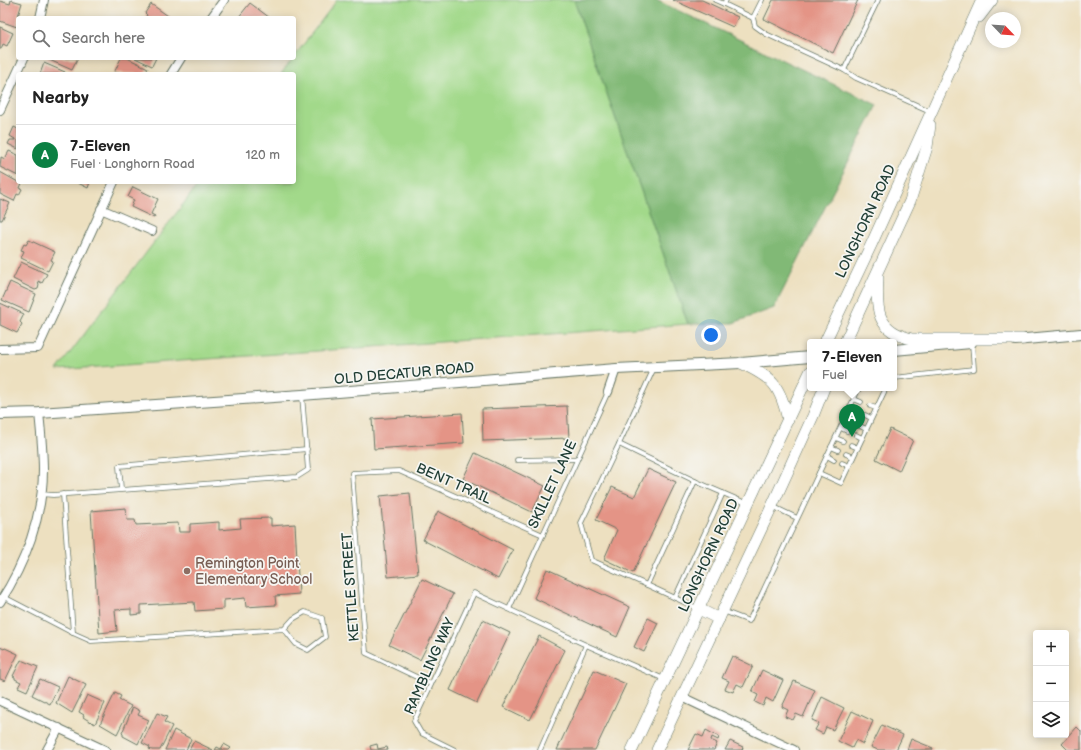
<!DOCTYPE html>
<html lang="en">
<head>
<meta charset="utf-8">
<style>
	:root { --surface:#fff; --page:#f6f6f6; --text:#222; --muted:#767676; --line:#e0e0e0; --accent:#0b8043 }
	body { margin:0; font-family:"Balsamiq Sans",sans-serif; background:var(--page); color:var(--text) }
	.controls { position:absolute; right:12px; bottom:12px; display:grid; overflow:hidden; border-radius:4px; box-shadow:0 2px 10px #0003 }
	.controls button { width:36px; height:36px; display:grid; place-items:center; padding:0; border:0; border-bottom:1px solid var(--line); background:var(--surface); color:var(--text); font:20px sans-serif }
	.compass { position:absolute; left:985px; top:12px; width:36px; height:36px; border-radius:50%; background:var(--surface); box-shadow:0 2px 10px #0003; rotate:115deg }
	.you { position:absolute; left:711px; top:335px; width:14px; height:14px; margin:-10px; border:3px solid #fff; border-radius:50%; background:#1a73e8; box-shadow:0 0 0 6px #1a73e833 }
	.badge { display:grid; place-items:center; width:26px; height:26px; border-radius:50%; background:var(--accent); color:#fff; font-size:13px; font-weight:700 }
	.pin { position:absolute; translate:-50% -33px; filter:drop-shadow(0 1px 2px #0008) }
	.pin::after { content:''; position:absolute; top:21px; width:14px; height:12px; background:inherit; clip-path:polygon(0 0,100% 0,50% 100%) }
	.popup { position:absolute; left:807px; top:339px; width:90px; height:52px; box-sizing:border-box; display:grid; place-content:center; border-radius:4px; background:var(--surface); filter:drop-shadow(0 1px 3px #0005); font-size:13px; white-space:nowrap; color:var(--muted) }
	.popup b { font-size:15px; color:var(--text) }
	.popup::after { content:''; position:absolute; left:50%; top:100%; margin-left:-8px; border:8px solid transparent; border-top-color:var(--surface) }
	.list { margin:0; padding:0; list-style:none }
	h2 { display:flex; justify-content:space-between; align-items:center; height:52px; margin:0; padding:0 16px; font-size:17px }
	h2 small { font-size:13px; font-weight:400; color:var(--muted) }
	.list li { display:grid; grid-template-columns:26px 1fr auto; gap:12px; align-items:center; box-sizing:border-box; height:60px; padding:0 16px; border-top:1px solid var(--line) }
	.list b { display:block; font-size:15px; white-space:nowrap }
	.list p { margin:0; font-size:13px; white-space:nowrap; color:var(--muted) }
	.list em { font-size:13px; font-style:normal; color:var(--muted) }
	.icon { flex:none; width:22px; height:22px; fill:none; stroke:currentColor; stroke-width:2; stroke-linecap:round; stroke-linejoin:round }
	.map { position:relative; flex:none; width:1081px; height:750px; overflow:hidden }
	.search { position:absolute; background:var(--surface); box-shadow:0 2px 10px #0003; left:16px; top:16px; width:280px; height:44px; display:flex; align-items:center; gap:10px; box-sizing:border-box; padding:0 14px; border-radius:4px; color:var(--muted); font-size:15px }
	.panel { position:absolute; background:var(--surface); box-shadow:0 2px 10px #0003; left:16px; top:72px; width:280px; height:112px; border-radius:4px }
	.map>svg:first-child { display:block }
	.green { fill:#a2d98a; stroke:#608b5f }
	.forest { fill:#81b976; stroke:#507b55 }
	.building { fill:#e49486 }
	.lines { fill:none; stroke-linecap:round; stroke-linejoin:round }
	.service-casing { stroke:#677665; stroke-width:5.5 }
	.minor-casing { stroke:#677665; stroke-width:10 }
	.tertiary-casing { stroke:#677665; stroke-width:12 }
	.secondary-casing { stroke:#677665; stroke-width:12 }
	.service { stroke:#fff; stroke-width:4 }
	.minor { stroke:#fff; stroke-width:8 }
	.tertiary { stroke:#fff; stroke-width:10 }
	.secondary { stroke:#fff; stroke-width:11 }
	.education-dot { fill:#8d6e63; stroke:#f6f6f2; stroke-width:1.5 }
	.labels { text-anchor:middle; stroke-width:3.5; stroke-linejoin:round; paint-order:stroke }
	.street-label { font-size:14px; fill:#1f3d34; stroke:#f6f6f2 }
	.education-label { font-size:14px; fill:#785e54; stroke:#f6f6f2; text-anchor:start }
</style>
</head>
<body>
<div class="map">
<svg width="1081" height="750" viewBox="0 0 1081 750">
	<rect width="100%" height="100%" fill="#f6f6f2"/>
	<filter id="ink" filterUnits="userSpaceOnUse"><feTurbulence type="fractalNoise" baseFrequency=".025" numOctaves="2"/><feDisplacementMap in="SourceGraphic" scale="8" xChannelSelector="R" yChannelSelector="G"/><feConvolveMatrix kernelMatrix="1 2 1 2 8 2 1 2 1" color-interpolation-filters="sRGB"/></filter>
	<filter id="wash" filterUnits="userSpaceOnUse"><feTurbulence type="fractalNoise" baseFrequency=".012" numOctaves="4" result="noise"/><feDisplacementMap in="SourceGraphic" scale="16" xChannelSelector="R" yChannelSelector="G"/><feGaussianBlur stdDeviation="0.9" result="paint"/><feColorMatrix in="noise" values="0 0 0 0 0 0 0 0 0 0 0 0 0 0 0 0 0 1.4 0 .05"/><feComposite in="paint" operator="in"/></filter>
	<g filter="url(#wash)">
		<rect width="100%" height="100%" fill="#ede0c0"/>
		<polygon class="green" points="337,0 574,0 688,324 57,370 200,182 294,182 294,74 281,74"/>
		<polygon class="forest" points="574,0 656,0 877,105 774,308 733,323 688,324"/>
		<g id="blocks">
			<g class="building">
				<polygon points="11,0 22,3 18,16 21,17 18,18 17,27 0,21 0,1 10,4"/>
				<polygon points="673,0 702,0 738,17 733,27"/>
				<polygon points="773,0 858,0 833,53 764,19"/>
				<polygon points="250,3 270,18 238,18"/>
				<polygon points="151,4 171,18 145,18 147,15 145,13"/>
				<polygon points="0,27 13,33 7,46 3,44 1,49 0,49"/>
				<polygon points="45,58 78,58 72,70"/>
				<polygon points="121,58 127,58 148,68 145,74 114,73"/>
				<polygon points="135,58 156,58 152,66"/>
				<polygon points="44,63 65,72 64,74 40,74"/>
				<polygon points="14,127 18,129 18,149 8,144 10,140 15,140 15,139 10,136"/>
				<polygon points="9,151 18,155 18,176 0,167 1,157 5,159"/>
				<polygon points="0,172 18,182 22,183 20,188 22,189 19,195 17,194 14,201 0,194"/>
				<polygon points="76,182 90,182 88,188"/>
				<polygon points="133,187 158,199 151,214 155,216 154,218 131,207 134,200 128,197"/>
				<polygon points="0,199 10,203 2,220 0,220"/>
				<polygon points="29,240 55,252 51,260 53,261 48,271 21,258 24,251 21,250 24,244 26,245"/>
				<polygon points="21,262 47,274 42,283 38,281 39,285 38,289 35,290 13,279"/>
				<polygon points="10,282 36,294 29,312 2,300"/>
				<polygon points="0,303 24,314 20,322 22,324 17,333 0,325"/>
				<polygon points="567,406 569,438 483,441 482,409"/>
				<polygon points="462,413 464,443 374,449 372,419"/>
				<polygon points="890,429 913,440 899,471 876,459"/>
				<polygon points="475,453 545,486 532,512 463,479"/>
				<polygon points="648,469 676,482 633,573 604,559 617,530 596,520 612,487 634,497"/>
				<polygon points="410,493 418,574 388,577 380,496"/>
				<polygon points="126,508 127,520 135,520 136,525 178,523 179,532 190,532 190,524 219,522 219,530 241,528 240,519 271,518 271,526 295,524 299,594 275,596 276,605 246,607 245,598 224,600 224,609 195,611 194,602 141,605 141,614 131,615 131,609 115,610 117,631 99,633 91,511"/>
				<polygon points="438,511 513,550 498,579 423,540"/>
				<polygon points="547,569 630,607 617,637 534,598"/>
				<polygon points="422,579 453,594 420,660 389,645"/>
				<polygon points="648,618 658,623 644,652 634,647"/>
				<polygon points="483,620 510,633 477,703 450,690"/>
				<polygon points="539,636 565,650 530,720 503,707"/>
				<polygon points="0,647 4,649 5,648 18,654 5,681 0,679"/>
				<polygon points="732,656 753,666 743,687 737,684 733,692 725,689 729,681 722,678"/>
				<polygon points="21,660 38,667 27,691 18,687 21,682 15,679 15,677 13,676"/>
				<polygon points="594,670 626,684 595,750 557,750"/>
				<polygon points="762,670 783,680 773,702 766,698 763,706 755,702 758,695 752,692"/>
				<polygon points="68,676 86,685 72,713 56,703"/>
				<polygon points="40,679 58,687 50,704 32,695"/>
				<polygon points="794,681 815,690 803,717 796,714 793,720 785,717 788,710 782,707"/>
				<polygon points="115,693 121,696 119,700 131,706 117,734 100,724"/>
				<polygon points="87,695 105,703 95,724 86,719 83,717 84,715 79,712"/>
				<polygon points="822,697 844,708 833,730 826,727 823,734 815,730 819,723 812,720"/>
				<polygon points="133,707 140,711 138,715 149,720 138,744 123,736 123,734 122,733"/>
				<polygon points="852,711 873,721 863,744 856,740 852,748 838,741"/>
				<polygon points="157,713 167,717 164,722 172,726 160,750 152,750 149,749 150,747 142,743"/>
				<polygon points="882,725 903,735 896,750 878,750 871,747"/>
				<polygon points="1077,727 1081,731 1081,750 1068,750 1062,744"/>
				<polygon points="174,730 191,739 186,750 165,750"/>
				<polygon points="706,730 719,737 718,740 712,737 711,740 717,743 714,750 688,750 696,734 703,737"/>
				<polygon points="911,739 933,748 932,750 907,750"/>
				<polygon points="194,741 213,750 189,750"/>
				<polygon points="730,741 743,747 742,750 725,750"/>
				<polygon points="224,744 231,748 229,750 215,750 217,747 221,749"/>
				<polygon points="377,744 378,749 387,747 388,750 371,750 370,746"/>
			</g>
		</g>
	</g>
	<g filter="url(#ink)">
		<use href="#blocks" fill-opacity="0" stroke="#677665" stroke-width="1"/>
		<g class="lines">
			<g class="service-casing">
				<g id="service">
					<polyline points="715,0 724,4"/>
					<polyline points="726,0 724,4 753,18"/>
					<polyline points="762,0 753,18 755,26 766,34 844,70"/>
					<polyline points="878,0 844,70 856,78 930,111"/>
					<polyline points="654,368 619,444 695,481"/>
					<polyline points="894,378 974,369 972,343"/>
					<polyline points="854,399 861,402"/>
					<polyline points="870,406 876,408"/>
					<polyline points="850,409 856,412"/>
					<polyline points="865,415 871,418"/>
					<polyline points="845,419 852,422"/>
					<polyline points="860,426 866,429"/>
					<polyline points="841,428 847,431"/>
					<polyline points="856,435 862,438"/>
					<polyline points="836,438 843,441"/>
					<polyline points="619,444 581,523 591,560 647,585"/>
					<polyline points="851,445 858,448"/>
					<polyline points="831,447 838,450"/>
					<polyline points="846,454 853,457"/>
					<polyline points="827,456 834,460"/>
					<polyline points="517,460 577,459"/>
					<polyline points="842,463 849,466"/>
					<polyline points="819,473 841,483 886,388"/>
					<polyline points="121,489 119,466 307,449"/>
					<polyline points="41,494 53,495 297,477 308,470 302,395"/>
					<polyline points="63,494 73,633"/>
					<polyline points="772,506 797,518"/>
					<polyline points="4,597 73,633 91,641 284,629 293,619 305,612 322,618 325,637 308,650 296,644 284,629"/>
					<polyline points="675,598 723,493"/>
					<polyline points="697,608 647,585 695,481 748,504"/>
					<polyline points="509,609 608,392"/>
					<polyline points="723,611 749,621 859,388"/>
					<polyline points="431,684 366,653 352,473 399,471 543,535"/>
					<polyline points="455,750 421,733 414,721 474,593 586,645 664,679"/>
					<polyline points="540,750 586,645"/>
				</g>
			</g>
			<g class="minor-casing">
				<g id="minor">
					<polyline points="40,18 44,0"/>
					<polyline points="211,18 224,0"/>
					<polyline points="171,74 181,58"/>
					<polyline points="0,110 24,58"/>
					<polyline points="101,209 152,231"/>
					<polyline points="0,349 38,348 114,182"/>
					<polyline points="608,392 616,369"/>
					<path d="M 0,602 C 25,564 43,516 43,470 C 43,451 41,432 39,413"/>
					<polyline points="682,697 794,750"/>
					<polyline points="0,701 105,750"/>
					<polyline points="47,750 59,728"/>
				</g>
			</g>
			<g class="tertiary-casing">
				<g id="tertiary">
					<polyline points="1015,340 1081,334"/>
					<polyline points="894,350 971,343"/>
					<polyline points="0,414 39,413 302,395 616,369 741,363 810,357"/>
				</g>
			</g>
			<g class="secondary-casing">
				<g id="secondary">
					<polyline points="979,17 992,0"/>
					<path d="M 878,278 C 876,309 876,331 912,339 L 1023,339"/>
					<polyline points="825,342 872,243 982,0"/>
					<polyline points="845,342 910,201 927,147 930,125"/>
					<path d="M 741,363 C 773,378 780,385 788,420"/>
					<polyline points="699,609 719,619"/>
					<polyline points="632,750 810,372"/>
					<polyline points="657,750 772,506 813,416 824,388"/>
				</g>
			</g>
			<use href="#service" class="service"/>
			<use href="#minor" class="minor"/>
			<use href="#tertiary" class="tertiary"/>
			<use href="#secondary" class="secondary"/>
		</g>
	</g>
	<circle class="education-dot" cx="187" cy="571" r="4"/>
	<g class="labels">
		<g class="street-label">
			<text transform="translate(865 221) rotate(-65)" y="5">LONGHORN ROAD</text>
			<text transform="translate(404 373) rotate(-5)" y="5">OLD DECATUR ROAD</text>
			<text transform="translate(454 483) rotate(24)" y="5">BENT TRAIL</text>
			<text transform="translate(552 484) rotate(-65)" y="5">SKILLET LANE</text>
			<text transform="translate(708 555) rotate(-65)" y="5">LONGHORN ROAD</text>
			<text transform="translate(350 587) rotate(-94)" y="5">KETTLE STREET</text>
			<text transform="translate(429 666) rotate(-66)" y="5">RAMBLING WAY</text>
		</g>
		<g class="education-label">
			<text x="195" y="568">Remington Point<tspan x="195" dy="16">Elementary School</tspan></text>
		</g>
	</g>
</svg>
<div class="controls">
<button>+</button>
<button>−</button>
<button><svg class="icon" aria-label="layers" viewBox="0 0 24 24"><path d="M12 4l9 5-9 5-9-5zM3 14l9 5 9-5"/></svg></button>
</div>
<svg class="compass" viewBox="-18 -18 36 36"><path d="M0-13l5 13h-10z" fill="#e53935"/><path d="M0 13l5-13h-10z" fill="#767676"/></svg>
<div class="you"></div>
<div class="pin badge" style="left:852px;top:437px">A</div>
<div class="popup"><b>7-Eleven</b>Fuel</div>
<div class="search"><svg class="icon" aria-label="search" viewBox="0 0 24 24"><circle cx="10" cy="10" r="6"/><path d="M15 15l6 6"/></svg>Search here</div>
<section class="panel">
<h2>Nearby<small></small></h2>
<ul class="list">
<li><span class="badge">A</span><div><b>7-Eleven</b><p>Fuel · Longhorn Road</p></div><em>120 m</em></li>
</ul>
</section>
</div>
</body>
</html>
